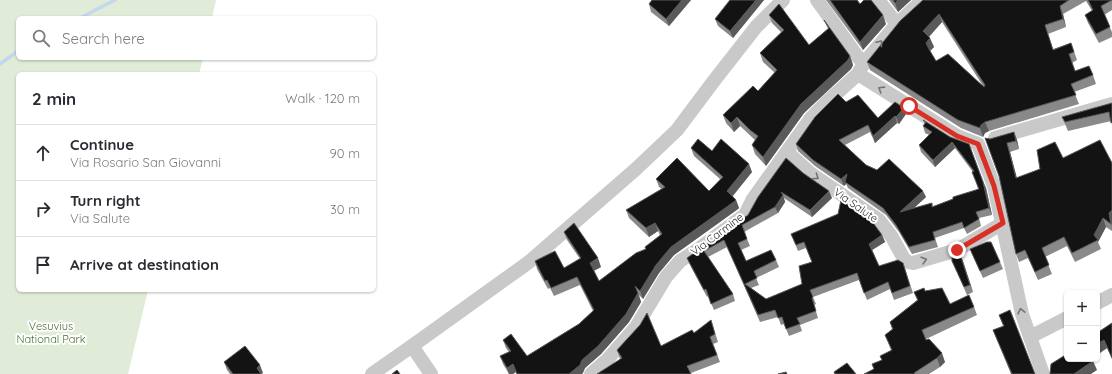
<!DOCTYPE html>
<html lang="en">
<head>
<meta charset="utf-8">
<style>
	:root { --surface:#fff; --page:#f2f2f3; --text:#2b2b33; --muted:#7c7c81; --line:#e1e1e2 }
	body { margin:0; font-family:Quicksand,sans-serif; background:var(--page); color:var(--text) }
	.controls { position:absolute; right:12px; bottom:12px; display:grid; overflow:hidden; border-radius:6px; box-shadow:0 1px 3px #0004 }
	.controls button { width:36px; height:36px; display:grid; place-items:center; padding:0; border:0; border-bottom:1px solid var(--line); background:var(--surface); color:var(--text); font:20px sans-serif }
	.stop { position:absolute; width:12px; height:12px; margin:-9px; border:3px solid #d93025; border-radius:50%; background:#fff }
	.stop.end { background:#d93025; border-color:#fff; box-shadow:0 1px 4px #0008 }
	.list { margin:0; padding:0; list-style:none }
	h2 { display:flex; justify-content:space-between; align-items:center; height:52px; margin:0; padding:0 16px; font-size:17px }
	h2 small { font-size:13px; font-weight:400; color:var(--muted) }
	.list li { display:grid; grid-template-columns:26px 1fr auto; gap:12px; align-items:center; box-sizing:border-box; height:56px; padding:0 16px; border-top:1px solid var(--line) }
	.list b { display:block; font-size:15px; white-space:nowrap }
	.list p { margin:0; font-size:13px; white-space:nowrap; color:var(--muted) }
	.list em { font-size:13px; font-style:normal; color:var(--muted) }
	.icon { flex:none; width:22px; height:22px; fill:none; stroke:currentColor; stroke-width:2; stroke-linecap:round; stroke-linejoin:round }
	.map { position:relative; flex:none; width:1112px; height:374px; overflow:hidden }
	.search { position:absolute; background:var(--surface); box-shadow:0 1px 3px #0004; left:16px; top:16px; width:360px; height:44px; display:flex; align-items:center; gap:10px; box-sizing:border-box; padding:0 14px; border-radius:6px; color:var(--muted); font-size:15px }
	.panel { position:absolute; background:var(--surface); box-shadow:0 1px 3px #0004; left:16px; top:72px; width:360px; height:220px; border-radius:6px }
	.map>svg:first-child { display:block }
	.green { fill:#e0ecd8 }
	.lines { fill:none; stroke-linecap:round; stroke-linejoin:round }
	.stream { stroke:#c3d7ed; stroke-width:3.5 }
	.street { stroke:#c9c9c9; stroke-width:14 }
	.wall { fill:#898989; fill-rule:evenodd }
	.shaded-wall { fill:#5a5a5a }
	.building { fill:#131313; stroke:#5a5a5a; fill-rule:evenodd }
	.oneway { stroke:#737373 }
	.route { stroke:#d93025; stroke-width:5 }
	.labels { text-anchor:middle; stroke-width:4; stroke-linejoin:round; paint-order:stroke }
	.street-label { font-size:11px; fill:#2c2c2c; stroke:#fff }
	.park-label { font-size:11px; fill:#486b37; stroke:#fff }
</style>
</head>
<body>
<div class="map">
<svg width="1112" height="374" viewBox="0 0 1112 374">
	<rect width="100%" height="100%" fill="#fff"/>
	<polygon class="green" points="0,0 216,0 212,18 18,18 18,58 203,58 199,74 18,74 18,290 148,290 128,374 0,374"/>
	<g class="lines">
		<g class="stream">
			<polyline points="80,18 115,0"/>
			<polyline points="0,64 18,51"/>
		</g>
		<g class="street">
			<polyline points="817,0 857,56 864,63"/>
			<polyline points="878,0 897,24"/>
			<polyline points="858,74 957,136 978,144 994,186 1022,314 1043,374"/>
			<polyline points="995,138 1112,104"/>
			<polyline points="787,152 810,173 879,220 892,237 904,259 908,262 913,263 957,250 1003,223"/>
			<polyline points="1097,303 1112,295"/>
			<polyline points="1030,337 1067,318"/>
			<polyline points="412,346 431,374"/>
			<polyline points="372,374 412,346 529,262 636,169 677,130 713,82 756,27 783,0"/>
			<polyline points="591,374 607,360 636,327 666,277 680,261 700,248 745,215 753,199 811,118 828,101 858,74 864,63 897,24 923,0"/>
		</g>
	</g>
	<g class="wall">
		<polygon points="691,0 669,26 651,12 649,4"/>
		<polygon points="730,0 764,0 733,38 718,26 715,19"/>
		<polygon points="826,0 857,0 860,4 886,24 863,50"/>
		<polygon points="889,0 911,0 898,12"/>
		<path d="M 923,0 L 1112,0 L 1112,10 L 1104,15 L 1112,32 L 1112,37 L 1099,43 L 1088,23 L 1085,15 L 1092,11 L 1086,1 L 1063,14 L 1066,27 L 1048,34 L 1053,49 L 1071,43 L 1077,60 L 1072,63 L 1075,71 L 1093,75 L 1096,84 L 1074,92 L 1079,104 L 989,131 L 985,133 L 983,137 L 961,128 L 870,70 L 867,62 ZM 942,22 L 983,86 L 936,61 L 930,51 L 934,47 L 929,37 Z"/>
		<polygon points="769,15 809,45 828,29 824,20 850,56 853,65 851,69 804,113 766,166 755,154 752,145 755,140 740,126 734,132 726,123 723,115 758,91 775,73 763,62 760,53 781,32 772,23"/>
		<polygon points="846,102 878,118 904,108 906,114 899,124 897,123 875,143 870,132 845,145 866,165 926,197 914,208 932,203 933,207 978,189 973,172 955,148 935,167 921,152 919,145 929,135 925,133 923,126 925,124 923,120 950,137 969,144 986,188 992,215 979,218 981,226 967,234 964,228 935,238 938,247 912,254 899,232 886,215 848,188 846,184 844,186 815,166 798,151 796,144"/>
		<polygon points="1112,103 1112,125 1111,121 1068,131 1062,117"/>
		<polygon points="1014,132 1017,140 1019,149 1010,152 1017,178 1040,169 1063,158 1112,163 1112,231 1106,227 1098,242 1101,249 1075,262 1067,246 1045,257 1052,274 1038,280 1028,258 1019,262 1016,254 999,176 990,139"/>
		<polygon points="691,148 712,151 752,172 733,196 736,200 739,208 738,209 674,255 659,273 643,299 639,295 641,302 629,322 601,354 585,368 582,374 517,374 516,372 513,374 509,374 503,364 500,356 509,352 506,348 503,340 527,356 579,324 593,311 580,285 554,296 550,288 548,289 537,269 535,261 564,268 580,259 567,240 564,232 601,267 594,271 599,281 646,249 645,247 660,235 658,231 649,237 629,218 626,210 662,189 659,187 656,179 709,191 720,179 694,156"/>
		<polygon points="803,173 832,198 812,217 784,198 785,202 778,213 744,232 750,246 741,250 746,261 776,260 779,267 756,278 759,285 751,288 766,299 802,284 812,262 806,248 798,251 791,234 882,235 885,242 872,250 879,266 903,263 913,293 894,300 890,289 867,300 859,280 813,297 816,304 814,305 818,318 800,325 802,331 789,336 784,324 781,325 778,317 760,322 727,247 708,257 733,294 735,301 714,310 708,296 707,297 690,265 687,258 748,215"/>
		<polygon points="970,249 1000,262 1003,269 983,278"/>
		<polygon points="960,254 973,292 967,295 952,261"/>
		<polygon points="925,291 950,304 974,307 977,315 926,339 945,362 940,367 929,374 864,374 874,369 891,350 885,335 892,329 890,322 917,300 914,292"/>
		<polygon points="999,315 1035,374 1011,374 993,330 1003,326"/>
		<polygon points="711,320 718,342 713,344 720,362 691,373 620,359 617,350 661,346 694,333"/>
		<polygon points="1112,323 1112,359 1107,348 1097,355 1097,333"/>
		<polygon points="224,362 263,373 261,374 230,374 227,370"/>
	</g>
	<g class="shaded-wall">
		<polygon points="682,0 691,0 669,26 666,19"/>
		<polygon points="756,0 764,0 733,38 730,31"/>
		<polygon points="898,0 911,0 898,12 895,3"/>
		<polygon points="1060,6 1063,14 1066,27 1063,19"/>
		<polygon points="939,14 942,22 926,40 923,31"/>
		<polygon points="883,15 886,24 863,50 860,42"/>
		<polygon points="930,38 934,47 929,52 926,43"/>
		<polygon points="850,56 853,65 851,69 804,113 766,166 763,157 801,104"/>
		<polygon points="904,108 906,114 899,124 896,117"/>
		<polygon points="895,116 897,123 875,143 873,136"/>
		<polygon points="737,117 740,126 734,132 731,123"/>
		<polygon points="985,122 989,131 985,133 983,137 980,128 981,125"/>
		<polygon points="1014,132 1017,140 1019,149 1016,141"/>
		<polygon points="952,142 955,148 935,167 933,160"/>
		<polygon points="1007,143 1010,152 1019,187 1016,178"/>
		<polygon points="749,164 752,172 730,199 727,191"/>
		<polygon points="847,174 845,182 846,184 844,186 841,179"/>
		<polygon points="983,182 986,188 992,215 989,208"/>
		<polygon points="829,191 832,198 812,217 810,210"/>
		<polygon points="923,191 926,197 902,219 900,212"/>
		<polygon points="783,195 785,202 778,213 775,207"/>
		<polygon points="736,200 739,208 738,209 674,255 659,273 643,299 640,291 656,265 671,247"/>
		<polygon points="1112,210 1112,227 1109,213"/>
		<polygon points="1103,218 1106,227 1098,242 1094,235"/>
		<polygon points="655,223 658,231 649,237 646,228"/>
		<polygon points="882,235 885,242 872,250 869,244"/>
		<polygon points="960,254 963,261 973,292 970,285"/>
		<polygon points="598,258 601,267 593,271 590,263"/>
		<polygon points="638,293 641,302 629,322 601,354 585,368 583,373 582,374 569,374"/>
		<polygon points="1104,340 1107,348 1097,355 1097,344"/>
		<polygon points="942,353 945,362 940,367 937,358"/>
		<polygon points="1093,361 1097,370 1091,374 1074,374"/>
		<polygon points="513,364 516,372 513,374 509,374 507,368"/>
		<polygon points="260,365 263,373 261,374 257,368"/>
	</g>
	<g class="building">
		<polygon points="652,0 682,0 666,19 649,4"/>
		<polygon points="730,0 756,0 730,31 715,19"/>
		<polygon points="830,0 857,0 860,4 864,0 871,0 883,15 860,42"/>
		<polygon points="893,0 898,0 895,3"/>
		<path d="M 923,0 L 1069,0 L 1060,6 L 1063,19 L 1045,25 L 1053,50 L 1071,43 L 1074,52 L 1069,54 L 1075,71 L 1089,66 L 1093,75 L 1071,84 L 1076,95 L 985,122 L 981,125 L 980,128 L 958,120 L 867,62 L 900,21 ZM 939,14 L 985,85 L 984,87 L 948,54 L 936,61 L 930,51 L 926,43 L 930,38 L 923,31 Z"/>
		<polygon points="1088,0 1112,0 1101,6 1110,27 1096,34 1085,15 1093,10"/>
		<polygon points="779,4 809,45 829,28 824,20 850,56 848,60 801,104 763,157 752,145 758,136 750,130 737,117 731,123 723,115 753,86 758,91 777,70 760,53 784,30 769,15"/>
		<polygon points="838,94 846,102 858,95 878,118 895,102 904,108 896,117 895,116 873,136 868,125 839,140 866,165 877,170 889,159 923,191 900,212 932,203 932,207 953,199 953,197 979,189 972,172 974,171 952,142 933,160 919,145 932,132 923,126 926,122 923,120 950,137 969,144 983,182 989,208 976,212 979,219 964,228 962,222 933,232 935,240 909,247 896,225 883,208 845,182 847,174 841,179 813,160 796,144 815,117"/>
		<polygon points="1112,103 1112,122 1111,123 1109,112 1065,122 1062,117"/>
		<polygon points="1014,132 1016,141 1007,143 1016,178 1040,169 1037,150 1055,142 1063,158 1100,140 1112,163 1112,210 1109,213 1111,224 1103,218 1094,235 1098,240 1072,253 1064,237 1042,248 1049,265 1035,272 1025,250 1016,254 999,176 985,138 990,139"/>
		<polygon points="698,139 712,151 721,139 749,164 727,191 736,200 735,201 671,247 656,265 640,291 635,286 638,293 626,314 598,346 582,360 580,365 569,374 517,374 513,364 507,368 500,356 511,351 503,340 511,334 527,356 579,324 594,310 577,277 551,288 547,280 545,281 535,261 555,251 564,268 581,258 564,232 574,223 598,258 590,263 599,281 636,253 646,249 645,247 662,234 655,223 646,228 626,210 665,187 656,179 677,158 709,191 723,177 691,148"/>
		<polygon points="786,158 803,173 829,191 810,210 781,192 783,195 775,207 742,225 747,239 738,243 746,261 771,250 776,260 754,271 757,278 745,284 766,299 802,284 799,266 812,262 804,242 796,245 791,234 838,214 841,200 871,220 882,235 869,244 879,266 898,260 903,263 910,286 892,293 888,282 864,293 857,273 810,290 813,297 812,298 816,311 797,318 800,324 786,329 782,317 778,318 775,310 758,315 724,240 704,251 733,294 711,304 706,289 704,290 687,258 748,215 758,197"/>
		<polygon points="987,242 991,242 1000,262 980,271 970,249"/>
		<polygon points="960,254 970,285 964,287 952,261 952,257"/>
		<polygon points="924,288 925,291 942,288 950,304 969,295 974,307 922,330 926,340 929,339 942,353 937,358 914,373 915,374 864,374 874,369 872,364 882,360 880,356 892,350 885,335 893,329 890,322 918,300 914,292"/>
		<polygon points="1010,310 1035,374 1012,374 993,330 1004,326 999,315"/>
		<polygon points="647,313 661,346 692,330 694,333 711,320 715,334 710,337 717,355 687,366 691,374 597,374 622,358 617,350 640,325"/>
		<polygon points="1112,323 1112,358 1104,340 1097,344 1097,333"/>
		<polygon points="245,346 260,365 257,368 261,374 233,374 224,362"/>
		<polygon points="1067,354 1067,359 1092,359 1093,361 1074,374 1050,374 1051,364"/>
		<polygon points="847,363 856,374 835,374 834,372"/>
		<polygon points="397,370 400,374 392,374"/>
		<polygon points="786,372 787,374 778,374"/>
	</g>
	<defs><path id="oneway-chevron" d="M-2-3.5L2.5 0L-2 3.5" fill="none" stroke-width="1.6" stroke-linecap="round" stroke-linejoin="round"/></defs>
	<g class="oneway">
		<use href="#oneway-chevron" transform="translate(880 43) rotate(-50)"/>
		<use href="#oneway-chevron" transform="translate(881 89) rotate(-148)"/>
		<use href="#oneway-chevron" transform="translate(816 177) rotate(34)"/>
		<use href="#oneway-chevron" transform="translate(924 260) rotate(-16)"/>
		<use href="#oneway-chevron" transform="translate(1021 311) rotate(-104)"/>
	</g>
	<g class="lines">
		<polyline class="route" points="909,106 957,136 978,144 994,186 1003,223 957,250"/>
	</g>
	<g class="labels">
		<g class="street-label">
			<text transform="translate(856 205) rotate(35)" y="4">Via Salute</text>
			<text transform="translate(717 234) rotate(-37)" y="4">Via Carmine</text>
		</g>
		<g class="park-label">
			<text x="51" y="330">Vesuvius<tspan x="51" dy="13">National Park</tspan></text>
		</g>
	</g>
</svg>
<div class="controls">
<button>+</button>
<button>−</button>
</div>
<div class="stop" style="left:909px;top:106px"></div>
<div class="stop end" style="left:957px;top:250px"></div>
<div class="search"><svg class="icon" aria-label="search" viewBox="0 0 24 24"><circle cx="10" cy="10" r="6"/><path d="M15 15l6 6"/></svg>Search here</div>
<section class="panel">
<h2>2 min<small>Walk · 120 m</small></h2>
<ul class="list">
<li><svg class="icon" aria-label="ahead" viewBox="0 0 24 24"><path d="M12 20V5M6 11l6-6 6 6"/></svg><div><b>Continue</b><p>Via Rosario San Giovanni</p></div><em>90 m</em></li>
<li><svg class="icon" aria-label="right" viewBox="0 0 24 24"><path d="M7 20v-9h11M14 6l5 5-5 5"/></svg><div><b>Turn right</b><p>Via Salute</p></div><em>30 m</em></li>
<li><svg class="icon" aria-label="arrive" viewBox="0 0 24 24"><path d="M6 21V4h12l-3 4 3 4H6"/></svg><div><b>Arrive at destination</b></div></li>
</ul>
</section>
</div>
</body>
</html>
